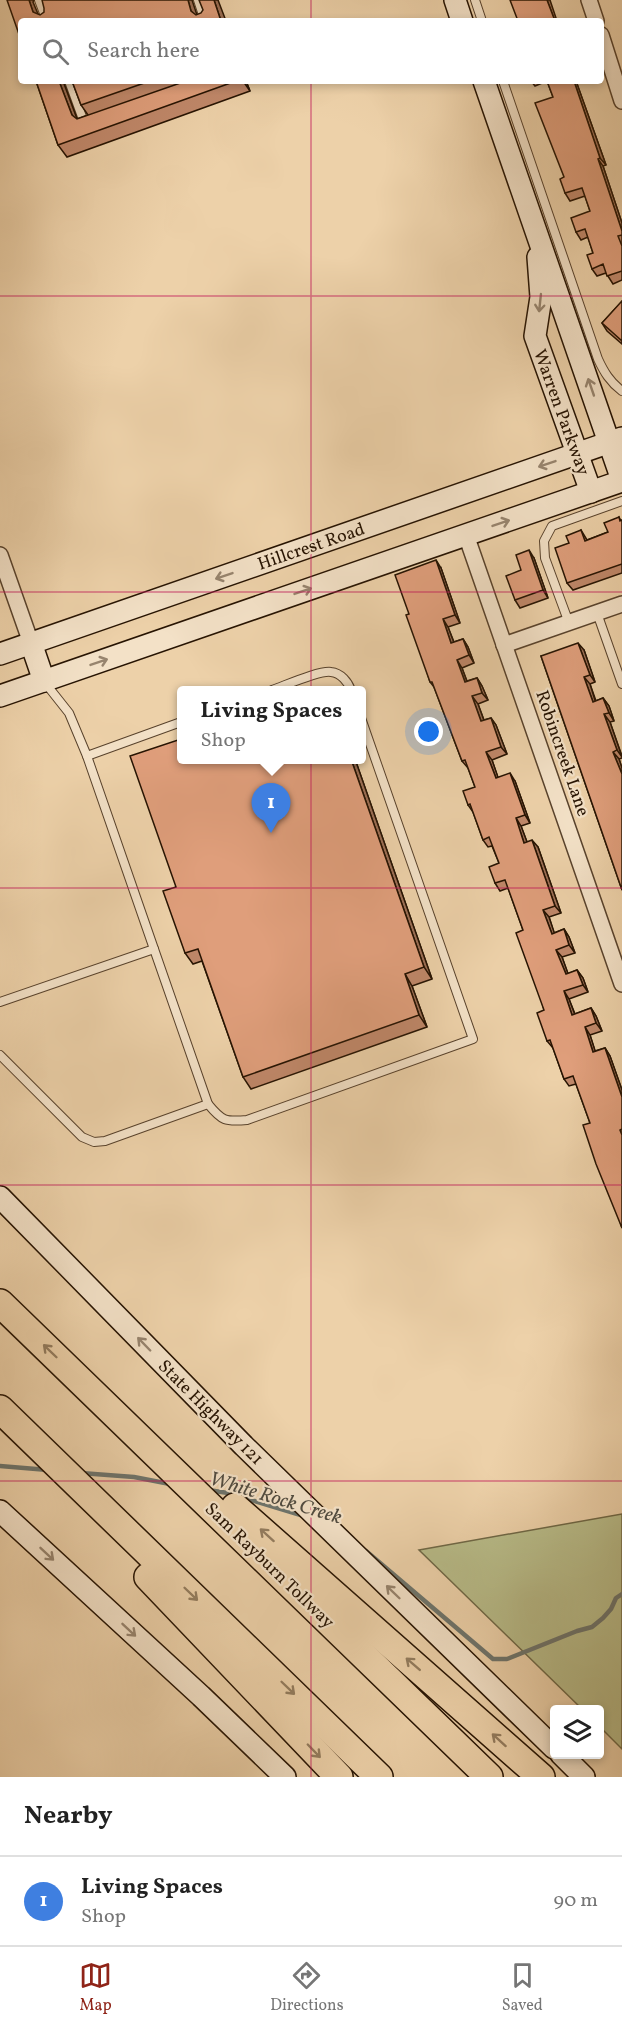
<!DOCTYPE html>
<html lang="en">
<head>
<meta charset="utf-8">
<style>
	:root { --surface:#fff; --page:#f2f2f2; --text:#222; --muted:#767676; --line:#e0e0e0; --accent:#8f2418 }
	body { margin:0; font-family:Vollkorn,serif; background:var(--page); color:var(--text) }
	.controls { position:absolute; right:18px; bottom:18px; display:grid; overflow:hidden; border-radius:6px; box-shadow:0 3px 9px #0003 }
	.controls button { width:54px; height:54px; display:grid; place-items:center; padding:0; border:0; border-bottom:2px solid var(--line); background:var(--surface); color:var(--text); font:30px sans-serif }
	.you { position:absolute; left:429px; top:732px; width:21px; height:21px; margin:-15px; border:4px solid #fff; border-radius:50%; background:#1a73e8; box-shadow:0 0 0 9px #1a73e833 }
	.badge { display:grid; place-items:center; width:39px; height:39px; border-radius:50%; background:var(--accent); color:#fff; font-size:20px; font-weight:700 }
	.pin { position:absolute; translate:-50% -50px; filter:drop-shadow(0 2px 3px #0008) }
	.pin::after { content:''; position:absolute; top:32px; width:21px; height:18px; background:inherit; clip-path:polygon(0 0,100% 0,50% 100%) }
	.popup { position:absolute; left:177px; top:686px; width:189px; height:78px; box-sizing:border-box; display:grid; place-content:center; border-radius:6px; background:var(--surface); filter:drop-shadow(0 2px 4px #0005); font-size:20px; white-space:nowrap; color:var(--muted) }
	.popup b { font-size:22px; color:var(--text) }
	.popup::after { content:''; position:absolute; left:50%; top:100%; margin-left:-12px; border:12px solid transparent; border-top-color:var(--surface) }
	.list { margin:0; padding:0; list-style:none }
	h2 { display:flex; justify-content:space-between; align-items:center; height:78px; margin:0; padding:0 24px; font-size:26px }
	h2 small { font-size:20px; font-weight:400; color:var(--muted) }
	.list li { display:grid; grid-template-columns:39px 1fr auto; gap:18px; align-items:center; box-sizing:border-box; height:90px; padding:0 24px; border-top:2px solid var(--line) }
	.list b { display:block; font-size:22px; white-space:nowrap }
	.list p { margin:0; font-size:20px; white-space:nowrap; color:var(--muted) }
	.list em { font-size:20px; font-style:normal; color:var(--muted) }
	.icon { flex:none; width:33px; height:33px; fill:none; stroke:currentColor; stroke-width:2; stroke-linecap:round; stroke-linejoin:round }
	.map { position:relative; flex:none; width:622px; height:1777px; overflow:hidden }
	.search { position:absolute; background:var(--surface); box-shadow:0 3px 9px #0003; left:18px; right:18px; top:18px; height:66px; display:flex; align-items:center; gap:15px; box-sizing:border-box; padding:0 21px; border-radius:6px; color:var(--muted); font-size:22px }
	.sheet { height:168px; background:var(--surface) }
	nav { display:flex; justify-content:space-around; align-items:center; box-sizing:border-box; height:84px; border-top:2px solid var(--line); background:var(--surface); font-size:16px; color:var(--muted) }
	nav a { display:grid; justify-items:center; gap:3px }
	nav .on { color:var(--accent) }
	.map>svg:first-child { display:block }
	.green { fill:#b8bc89; stroke:#6f6846; stroke-width:1.5 }
	.lines { fill:none; stroke-linecap:round; stroke-linejoin:round }
	.stream { stroke:#6d746c; stroke-width:4.5 }
	.service-casing { stroke:#58422c; stroke-width:10 }
	.minor-casing { stroke:#58422c; stroke-width:18 }
	.secondary-casing { stroke:#261302; stroke-width:24 }
	.motorway-casing { stroke:#261302; stroke-width:30 }
	.service { stroke:#f3e1c7; stroke-width:8 }
	.minor { stroke:#f3e1c7; stroke-width:15 }
	.secondary { stroke:#f3e1c7; stroke-width:21 }
	.motorway { stroke:#edd1a9; stroke-width:27 }
	.wall { fill:#c0886a; stroke:#261302; stroke-width:1.5 }
	.shaded-wall { fill:#9c6f56; stroke:#261302; stroke-width:1.5 }
	.building { fill:#df9e7b; stroke:#261302; stroke-width:1.5 }
	.oneway { stroke:#97846e }
	.oneway2 { stroke:#937c5e }
	.grid { fill:none; stroke:#c2185b; stroke-width:1.5; stroke-opacity:0.55 }
	.labels { text-anchor:middle; stroke-width:4.5; stroke-linejoin:round; paint-order:stroke }
	.street-label { font-size:18px; fill:#261302; stroke:#f3e1c7 }
	.water-label { font-size:20px; font-style:italic; fill:#504b40; stroke:#f3e1c7 }
</style>
</head>
<body>
<div class="map">
<svg width="622" height="1777" viewBox="0 0 622 1777">
	<rect width="100%" height="100%" fill="#edd1a9"/>
	<filter id="stains"><feTurbulence type="fractalNoise" baseFrequency=".00333" numOctaves="4"/><feColorMatrix values="0 0 0 0 .2 0 0 0 0 .09 0 0 0 0 .02 0 0 0 .5 -.17"/></filter>
	<radialGradient id="worn" r=".72"><stop offset=".6" stop-color="#630" stop-opacity="0"/><stop offset="1" stop-color="#630" stop-opacity=".3"/></radialGradient>
	<polygon class="green" points="622,1514 622,1749 600,1727 600,1710 582,1709 419,1550"/>
	<g class="lines">
		<g class="stream">
			<polyline points="0,1466 48,1470"/>
			<polyline points="81,1473 134,1477 170,1484"/>
			<polyline points="208,1490 228,1493 304,1516"/>
			<polyline points="366,1551 493,1659 507,1659 577,1631 592,1627 603,1618 611,1609 616,1598 622,1594"/>
		</g>
		<g class="service-casing">
			<g id="service">
				<polyline points="39,0 47,21"/>
				<polyline points="198,0 205,21"/>
				<polyline points="475,0 482,21"/>
				<polyline points="69,81 85,125"/>
				<path d="M 503,81 L 598,359 C 604,372 610,382 622,391"/>
				<polyline points="597,613 622,684"/>
				<polyline points="569,623 545,558 544,541 552,526 622,501"/>
				<path d="M 272,690 C 284,686 320,670 331,672 C 341,673 348,682 351,690"/>
				<polyline points="87,756 181,722"/>
				<polyline points="0,1002 154,949 87,756 69,713 46,684"/>
				<polyline points="0,1055 82,1137 94,1142 105,1141 208,1104 154,949"/>
				<path d="M 208,1104 C 222,1121 225,1122 247,1120 L 473,1039 L 361,718"/>
			</g>
		</g>
		<g class="minor-casing">
			<g id="minor">
				<polyline points="589,0 596,21"/>
				<polyline points="601,35 622,101"/>
				<polyline points="466,535 622,984"/>
				<polyline points="0,555 31,643"/>
				<polyline points="504,645 622,604"/>
			</g>
		</g>
		<g class="secondary-casing">
			<g id="secondary">
				<polyline points="455,0 462,21"/>
				<polyline points="484,81 622,480"/>
				<polyline points="538,257 541,297 535,336 591,492"/>
				<polyline points="31,643 44,681"/>
				<polyline points="0,654 622,438"/>
				<polyline points="0,696 622,481"/>
				<polyline points="0,1197 244,1446 554,1748"/>
				<polyline points="0,1511 201,1696 285,1777"/>
				<polyline points="561,1754 584,1777"/>
			</g>
		</g>
		<g class="motorway-casing">
			<g id="motorway">
				<polyline points="0,1303 489,1777"/>
				<polyline points="0,1409 379,1777"/>
				<polyline points="235,1507 541,1777"/>
				<polyline points="148,1577 339,1777"/>
			</g>
		</g>
		<use href="#service" class="service"/>
		<use href="#minor" class="minor"/>
		<use href="#secondary" class="secondary"/>
		<use href="#motorway" class="motorway"/>
	</g>
	<g class="wall">
		<polygon points="36,81 63,81 77,119 88,115 81,105 72,81 246,81 250,91 67,157 58,145"/>
		<polygon points="531,81 547,81 535,86"/>
		<polygon points="547,81 576,81 606,165 603,166 622,223 622,280 613,284 606,273 597,276 592,269 593,253 588,237 581,240 576,232 590,211 585,196 570,201 565,193 564,177 553,97"/>
		<polygon points="622,301 622,344 607,331 602,323"/>
		<polygon points="619,517 621,521 622,520 622,573 573,590 567,583 569,543 581,530 587,540 608,532"/>
		<polygon points="534,558 548,598 520,608 515,600 521,570"/>
		<polygon points="441,568 460,623 448,627 454,642 463,639 468,647 474,663 462,668 467,681 477,678 482,686 488,700 478,704 484,720 491,718 496,725 507,754 492,760 498,778 515,781 530,823 521,826 527,842 538,847 561,913 549,917 554,933 564,929 569,937 575,953 562,957 568,974 577,970 583,978 588,992 569,999 575,1014 591,1008 596,1016 602,1031 590,1035 595,1051 605,1048 610,1056 622,1090 622,1228 590,1123 576,1084 569,1086 564,1079 553,1048 547,1041 544,1010 523,930 508,888 500,891 495,883 499,863 492,846 488,847 483,840 473,812 468,805 475,787 468,768 462,761 434,687 430,682 409,614"/>
		<polygon points="584,650 595,682 590,684 596,701 603,698 609,706 614,721 610,722 622,756 622,758 619,759 622,768 622,890 541,656"/>
		<polygon points="181,759 355,759 432,979 412,986 427,1027 251,1089 243,1077 202,961 193,964 185,953 176,887"/>
	</g>
	<g class="shaded-wall">
		<polygon points="29,0 34,0 33,2 41,21 33,12"/>
		<polygon points="188,0 192,0 199,21 191,11"/>
		<polygon points="214,0 218,0 226,21 221,21"/>
		<polygon points="547,0 550,0 557,21 555,21"/>
		<polygon points="59,81 63,81 80,127 72,115"/>
		<polygon points="243,81 246,81 250,91"/>
		<polygon points="574,81 576,81 606,165 600,158"/>
		<polygon points="598,159 603,166 622,223 622,231"/>
		<polygon points="529,550 534,558 548,598 543,590"/>
		<polygon points="436,560 441,568 460,623 455,615"/>
		<polygon points="443,619 448,627 457,651 451,643"/>
		<polygon points="463,639 468,647 474,663 469,655"/>
		<polygon points="578,643 584,650 595,682 590,675"/>
		<polygon points="457,660 462,668 470,690 465,682"/>
		<polygon points="584,677 590,684 598,710 593,702"/>
		<polygon points="477,678 482,686 488,700 482,693"/>
		<polygon points="472,696 478,704 487,729 481,721"/>
		<polygon points="603,698 609,706 614,721 609,713"/>
		<polygon points="604,714 610,722 622,757 617,750"/>
		<polygon points="491,718 496,725 507,754 501,747"/>
		<polygon points="486,752 492,760 501,786 496,778"/>
		<polygon points="613,752 619,759 622,768 622,774"/>
		<polygon points="351,759 355,759 432,979 424,967"/>
		<polygon points="510,773 515,781 530,823 525,815"/>
		<polygon points="516,818 521,826 530,850 524,843"/>
		<polygon points="532,840 538,847 561,913 555,906"/>
		<polygon points="543,910 549,917 557,941 552,934"/>
		<polygon points="564,929 569,937 575,953 569,945"/>
		<polygon points="556,950 562,957 571,982 566,974"/>
		<polygon points="577,970 583,978 588,992 583,985"/>
		<polygon points="405,974 412,986 427,1027 419,1015"/>
		<polygon points="564,991 569,999 578,1023 572,1015"/>
		<polygon points="591,1008 596,1016 602,1031 596,1023"/>
		<polygon points="585,1027 590,1035 598,1060 593,1052"/>
		<polygon points="605,1048 610,1056 622,1090 622,1097"/>
	</g>
	<g class="building">
		<polygon points="7,0 29,0 33,12 40,15 44,12 44,8 42,0 188,0 191,11 196,15 201,13 203,10 199,0 214,0 221,21 21,21 21,40"/>
		<polygon points="510,0 547,0 555,21 518,21"/>
		<polygon points="36,81 59,81 72,115 77,119 186,81 236,81 58,145"/>
		<polygon points="72,81 150,81 81,105"/>
		<polygon points="547,81 574,81 600,158 598,159 622,231 622,235 618,236 622,246 622,271 607,276 603,264 592,269 587,255 593,253 585,229 576,232 571,218 590,211 582,188 565,193 560,179 564,177 535,103 553,97"/>
		<polygon points="622,301 622,341 602,323"/>
		<polygon points="619,517 620,521 622,520 622,564 567,583 555,548 569,543 566,536 581,530 585,541 608,532 604,523"/>
		<polygon points="529,550 543,590 515,600 506,576 521,570 516,555"/>
		<polygon points="436,560 455,615 443,619 451,643 463,639 469,655 457,660 465,682 477,678 482,693 472,696 481,721 491,718 501,747 486,752 496,778 510,773 525,815 516,818 524,843 532,840 555,906 543,910 552,934 564,929 569,945 556,950 566,974 577,970 583,985 564,991 572,1015 591,1008 596,1023 585,1027 593,1052 605,1048 622,1097 622,1129 620,1130 622,1135 622,1228 596,1164 583,1125 590,1123 573,1076 564,1079 550,1040 547,1041 537,1013 544,1010 516,933 523,930 505,880 495,883 489,867 499,863 489,837 483,840 470,804 468,805 463,791 475,787 465,760 462,761 432,682 430,682 406,615 409,614 395,575"/>
		<polygon points="578,643 590,675 584,677 593,702 603,698 609,713 604,714 617,750 613,752 622,774 622,890 541,656"/>
		<polygon points="181,739 181,759 351,759 424,967 405,974 419,1015 243,1077 198,949 185,953 163,891 176,887 130,756"/>
	</g>
	<defs><path id="oneway-shaft" d="M-6 0H5M1.5-3L5.5 0L1.5 3" fill="none" stroke-width="1.6" stroke-linecap="round" stroke-linejoin="round" transform="scale(1.5)"/></defs>
	<g class="oneway">
		<use href="#oneway-shaft" transform="translate(540 303) rotate(96)"/>
		<use href="#oneway-shaft" transform="translate(591 387) rotate(-109)"/>
		<use href="#oneway-shaft" transform="translate(547 464) rotate(161)"/>
		<use href="#oneway-shaft" transform="translate(501 523) rotate(-19)"/>
		<use href="#oneway-shaft" transform="translate(224 576) rotate(161)"/>
		<use href="#oneway-shaft" transform="translate(303 591) rotate(-19)"/>
		<use href="#oneway-shaft" transform="translate(99 662) rotate(-19)"/>
		<use href="#oneway-shaft" transform="translate(144 1344) rotate(-134)"/>
		<use href="#oneway-shaft" transform="translate(47 1554) rotate(43)"/>
		<use href="#oneway-shaft" transform="translate(393 1592) rotate(-136)"/>
		<use href="#oneway-shaft" transform="translate(129 1630) rotate(43)"/>
	</g>
	<g class="oneway2">
		<use href="#oneway-shaft" transform="translate(50 1351) rotate(-136)"/>
		<use href="#oneway-shaft" transform="translate(267 1535) rotate(-138)"/>
		<use href="#oneway-shaft" transform="translate(191 1594) rotate(44)"/>
		<use href="#oneway-shaft" transform="translate(413 1664) rotate(-139)"/>
		<use href="#oneway-shaft" transform="translate(288 1688) rotate(44)"/>
		<use href="#oneway-shaft" transform="translate(499 1740) rotate(-138)"/>
		<use href="#oneway-shaft" transform="translate(314 1751) rotate(46)"/>
	</g>
	<path class="grid" d="M 311,0 L 311,21M 311,81 L 311,1777M 0,296 L 622,296M 0,592 L 622,592M 0,888 L 622,888M 0,1185 L 622,1185M 0,1481 L 622,1481"/>
	<g class="labels">
		<g class="street-label">
			<text transform="translate(562 412) rotate(70)" y="6">Warren Parkway</text>
			<text transform="translate(311 546) rotate(-19)" y="6">Hillcrest Road</text>
			<text transform="translate(563 753) rotate(71)" y="6">Robincreek Lane</text>
			<text transform="translate(211 1412) rotate(45)" y="6">State Highway 121</text>
			<text transform="translate(270 1565) rotate(44)" y="6">Sam Rayburn Tollway</text>
		</g>
		<g class="water-label">
			<text transform="translate(276 1497) rotate(17)" y="7">White Rock Creek</text>
		</g>
	</g>
	<rect width="100%" height="100%" filter="url(#stains)"/>
	<rect width="100%" height="100%" fill="url(#worn)"/>
</svg>
<div class="controls">
<button><svg class="icon" aria-label="layers" viewBox="0 0 24 24"><path d="M12 4l9 5-9 5-9-5zM3 14l9 5 9-5"/></svg></button>
</div>
<div class="you"></div>
<div class="pin badge" style="left:271px;top:833px;background:#3f7fe0">1</div>
<div class="popup"><b>Living Spaces</b>Shop</div>
<div class="search"><svg class="icon" aria-label="search" viewBox="0 0 24 24"><circle cx="10" cy="10" r="6"/><path d="M15 15l6 6"/></svg>Search here</div>
</div>
<section class="sheet">
<h2>Nearby<small></small></h2>
<ul class="list">
<li><span class="badge" style="background:#3f7fe0">1</span><div><b>Living Spaces</b><p>Shop</p></div><em>90 m</em></li>
</ul>
</section>
<nav>
<a class="on"><svg class="icon" aria-label="map" viewBox="0 0 24 24"><path d="M3 6l6-2 6 2 6-2v14l-6 2-6-2-6 2zM9 4v14M15 6v14"/></svg>Map</a>
<a><svg class="icon" aria-label="directions" viewBox="0 0 24 24"><path d="M12 3l9 9-9 9-9-9zM9 14v-3h6M13 9l2 2-2 2"/></svg>Directions</a>
<a><svg class="icon" aria-label="saved" viewBox="0 0 24 24"><path d="M7 4h10v16l-5-4-5 4z"/></svg>Saved</a>
</nav>
</body>
</html>
